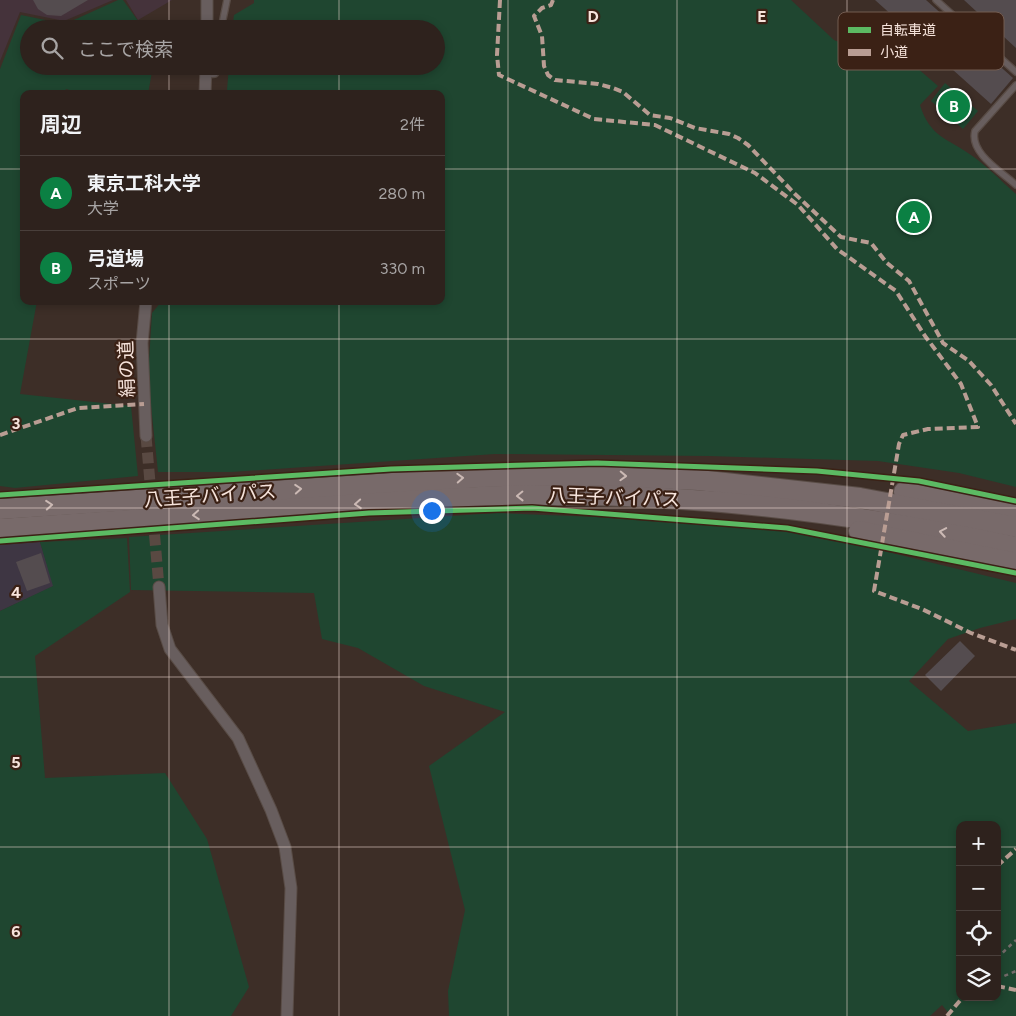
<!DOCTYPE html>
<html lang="ja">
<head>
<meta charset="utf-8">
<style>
	:root { --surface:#2e221d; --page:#3a2f2a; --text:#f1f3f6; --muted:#a7a4a4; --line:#493f3b; --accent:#0b8043 }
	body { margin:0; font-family:Figtree,"Noto Sans JP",sans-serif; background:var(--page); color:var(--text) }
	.controls { position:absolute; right:15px; bottom:15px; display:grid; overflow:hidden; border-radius:10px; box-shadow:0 2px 8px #0003 }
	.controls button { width:45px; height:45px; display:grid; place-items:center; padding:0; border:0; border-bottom:1px solid var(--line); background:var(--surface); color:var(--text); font:25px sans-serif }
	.you { position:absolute; left:431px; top:510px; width:18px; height:18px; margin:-12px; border:4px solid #fff; border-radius:50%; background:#1a73e8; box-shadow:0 0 0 8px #1a73e833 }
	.badge { display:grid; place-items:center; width:32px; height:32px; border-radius:50%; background:var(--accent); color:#fff; font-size:16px; font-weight:700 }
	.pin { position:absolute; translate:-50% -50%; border:2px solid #fff; box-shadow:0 1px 5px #0006 }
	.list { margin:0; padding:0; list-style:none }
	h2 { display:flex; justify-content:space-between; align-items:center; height:65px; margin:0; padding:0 20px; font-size:21px }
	h2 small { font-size:16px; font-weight:400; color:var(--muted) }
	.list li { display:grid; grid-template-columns:32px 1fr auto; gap:15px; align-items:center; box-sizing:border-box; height:75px; padding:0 20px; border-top:1px solid var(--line) }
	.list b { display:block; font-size:19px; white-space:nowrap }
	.list p { margin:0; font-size:16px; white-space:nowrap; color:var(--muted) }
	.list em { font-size:16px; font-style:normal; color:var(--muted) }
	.icon { flex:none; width:28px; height:28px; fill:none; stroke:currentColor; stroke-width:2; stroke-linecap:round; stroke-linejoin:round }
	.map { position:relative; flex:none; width:1016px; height:1016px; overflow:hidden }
	.search { position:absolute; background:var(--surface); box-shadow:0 2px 8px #0003; left:20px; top:20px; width:425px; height:55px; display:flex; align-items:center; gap:12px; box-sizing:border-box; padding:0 18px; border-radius:28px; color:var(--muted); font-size:19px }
	.panel { position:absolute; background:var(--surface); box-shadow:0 2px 8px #0003; left:20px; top:90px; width:425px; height:215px; border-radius:10px }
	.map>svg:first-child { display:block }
	.industrial { fill:#3e3643 }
	.education { fill:#45333b }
	.green { fill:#1f4630; fill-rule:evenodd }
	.building { fill:#544c4f }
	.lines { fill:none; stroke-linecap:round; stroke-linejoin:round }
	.street-tunnel { stroke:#594942; stroke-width:11; stroke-dasharray:11 5.5; stroke-linecap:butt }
	.lane-casing { stroke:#594c46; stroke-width:8 }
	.street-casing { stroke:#594c46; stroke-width:13 }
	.highway-casing { stroke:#594c46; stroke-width:22 }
	.path { stroke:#756b6a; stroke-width:2.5; stroke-dasharray:4 4; stroke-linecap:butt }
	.lane { stroke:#685e5e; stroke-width:5.5 }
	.street { stroke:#685e5e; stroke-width:11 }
	.highway { stroke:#786a6a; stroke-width:20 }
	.quiet { stroke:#b99d93; stroke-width:4; stroke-dasharray:8 4; stroke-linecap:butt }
	.cycleway-casing { stroke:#3b2115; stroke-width:8 }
	.cycleway { stroke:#5cba63; stroke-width:5 }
	.oneway { stroke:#cbb9b4 }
	.grid { fill:none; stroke:#f7e4dc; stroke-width:1; stroke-opacity:0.55 }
	.labels { text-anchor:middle; stroke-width:4.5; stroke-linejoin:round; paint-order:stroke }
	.street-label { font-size:19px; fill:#f7e4dc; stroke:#3b2115 }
	.key { fill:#3b2115; stroke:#735c51; stroke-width:1 }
	.key-label { font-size:14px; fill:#f7e4dc }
	.grid-label { font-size:16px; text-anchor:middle; font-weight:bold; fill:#f7e4dc; stroke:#3b2115; stroke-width:4.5; stroke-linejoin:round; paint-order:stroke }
</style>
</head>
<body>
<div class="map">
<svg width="1016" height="1016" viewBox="0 0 1016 1016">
	<rect width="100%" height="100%" fill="#3d2e27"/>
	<polygon class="industrial" points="40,542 54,586 0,611 0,545"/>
	<g class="education">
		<polygon points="0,0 113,0 64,21 20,12 0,61"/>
		<polygon points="126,0 172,0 138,20"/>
	</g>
	<g class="green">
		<polygon points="118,0 123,0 144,29 29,29 29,66 153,66 148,94 83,94 66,89 64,94 24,94 24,301 37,301 20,394 131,406 138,476 15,488 0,486 0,69 21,15 65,24"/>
		<path d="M 254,0 L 791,0 L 834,40 L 875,58 L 901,54 L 938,86 L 920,105 C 930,137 947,138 971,155 C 987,166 1001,181 1016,194 L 1016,487 L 959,473 L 878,461 L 709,456 L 495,454 L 232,472 L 158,472 L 148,377 L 152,313 L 162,301 L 441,301 L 441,94 L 213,94 L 214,90 L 227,90 L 229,66 L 436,66 L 436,29 L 232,29 L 234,15 L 254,3 Z"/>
		<polygon points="945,83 978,111 963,129 931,101"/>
		<path d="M 497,513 L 597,517 L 783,531 L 871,548 L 1016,583 L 1016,619 L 980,628 L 948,639 L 909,681 L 968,731 L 1016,723 L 1016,1016 L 951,1016 L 942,1005 L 930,1016 L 449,1016 L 448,991 L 465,910 L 429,766 L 505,712 L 424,686 L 358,648 L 322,639 L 314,593 L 131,590 L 129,537 ZM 960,825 L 997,825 L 997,997 L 960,997 Z"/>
		<polygon points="127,538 130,592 35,656 45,778 165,773 207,839 249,987 231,1016 0,1016 0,611 53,586 40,542"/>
	</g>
	<g class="building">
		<polygon points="33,0 88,0 61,16 47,15 38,9"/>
		<polygon points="875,0 926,0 1013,78 991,104"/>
		<polygon points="964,0 1016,0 1016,48"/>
		<polygon points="41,553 50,583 27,591 16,562"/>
		<polygon points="960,641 975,656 941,691 925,675"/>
	</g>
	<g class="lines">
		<polyline class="street-tunnel" points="146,436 159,587"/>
		<g class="lane-casing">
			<g id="lane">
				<polyline points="936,0 1016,72"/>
				<polyline points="221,29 227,0"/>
				<polyline points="206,75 215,74 221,66"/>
				<path d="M 1016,85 L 975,131 C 969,153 1002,172 1016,185"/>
			</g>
		</g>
		<g class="street-casing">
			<g id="street">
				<polyline points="207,29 207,0"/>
				<polyline points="205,94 206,66"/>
				<polyline points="146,301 142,343 146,436"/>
				<polyline points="159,587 162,625 170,649 238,738 271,810 285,847 291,888 287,1016"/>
			</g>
		</g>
		<g class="highway-casing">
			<g id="highway">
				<polyline points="904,492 960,499 1016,511"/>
				<polyline points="0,509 483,477 584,475 698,480 860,498 1016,527"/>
				<path d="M 0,529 C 106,521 212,514 317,507 C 406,501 495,494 584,495 C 729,497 874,517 1016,547"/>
				<polyline points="859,531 1016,563"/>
			</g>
		</g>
		<g class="path">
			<polyline points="997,958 1016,940"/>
			<polyline points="997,979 1016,971"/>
		</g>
		<use href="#lane" class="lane"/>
		<use href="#street" class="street"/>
		<use href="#highway" class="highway"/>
		<g class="quiet">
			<polyline points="500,0 497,55 499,75 594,119 655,125 755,173 798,205 837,249 896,291 925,336 961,384 978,427 928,429 903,435 899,444 874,591 922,609 971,633 1016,650"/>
			<polyline points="553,0 551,5 542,8 534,16 542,36 544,66 548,75 555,80 598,84 613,88 623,92 650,115 670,118 695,128 729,134 738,138 748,145 795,194 841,237 871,243 887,263 909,281 943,343 969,361 991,385 1016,424"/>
			<polyline points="0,435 78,408 144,404"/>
			<polyline points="997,866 1016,849"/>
			<polyline points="960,906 960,918"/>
			<polyline points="997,986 1016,990"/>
			<polyline points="947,1016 963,997"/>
		</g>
		<g class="cycleway-casing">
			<g id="cycleway">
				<polyline points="0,495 391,469 597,463 817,471 919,481 1016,501"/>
				<polyline points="0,541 369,513 532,508 787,528 1016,573"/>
			</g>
		</g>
		<use href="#cycleway" class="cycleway"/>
	</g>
	<defs><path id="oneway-chevron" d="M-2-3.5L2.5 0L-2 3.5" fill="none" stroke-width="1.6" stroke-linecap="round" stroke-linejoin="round" transform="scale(1.25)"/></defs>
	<g class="oneway">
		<use href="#oneway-chevron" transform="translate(623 476) rotate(2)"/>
		<use href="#oneway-chevron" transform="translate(460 478) rotate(-3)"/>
		<use href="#oneway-chevron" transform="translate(298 489) rotate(-4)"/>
		<use href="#oneway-chevron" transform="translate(520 496) rotate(179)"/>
		<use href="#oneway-chevron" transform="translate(358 504) rotate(176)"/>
		<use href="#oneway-chevron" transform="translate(49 505) rotate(-4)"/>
		<use href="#oneway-chevron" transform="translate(196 515) rotate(176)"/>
		<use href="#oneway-chevron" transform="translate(943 532) rotate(-170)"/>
	</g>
	<path class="grid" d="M 169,0 L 169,29M 339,0 L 339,29M 508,0 L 508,1016M 677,0 L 677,1016M 847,0 L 847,1016M 169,66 L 169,94M 339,66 L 339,94M 0,169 L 24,169M 441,169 L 1016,169M 169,301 L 169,1016M 339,301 L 339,1016M 0,339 L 1016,339M 0,508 L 1016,508M 0,677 L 1016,677M 0,847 L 960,847M 997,847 L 1016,847"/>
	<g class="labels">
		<g class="street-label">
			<text transform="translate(126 369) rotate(-92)" y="7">絹の道</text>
			<text transform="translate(210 495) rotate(-4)" y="7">八王子バイパス</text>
			<text transform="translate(614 497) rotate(2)" y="7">八王子バイパス</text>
		</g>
	</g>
	<rect x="838" y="12" width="166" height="58" rx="8" class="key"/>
	<rect x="848" y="27" width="23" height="6" fill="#5cba63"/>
	<rect x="848" y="49" width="23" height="7" fill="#b99d93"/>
	<g class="key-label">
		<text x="880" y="35">自転車道</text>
		<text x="880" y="57">小道</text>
	</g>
	<g class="grid-label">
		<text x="593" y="22">D</text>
		<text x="762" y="22">E</text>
		<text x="16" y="429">3</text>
		<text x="16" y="598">4</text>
		<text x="16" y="768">5</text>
		<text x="16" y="937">6</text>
	</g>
</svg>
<div class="controls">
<button>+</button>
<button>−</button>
<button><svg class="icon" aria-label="locate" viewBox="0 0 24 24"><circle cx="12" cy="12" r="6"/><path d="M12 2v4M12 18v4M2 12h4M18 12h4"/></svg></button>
<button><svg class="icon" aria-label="layers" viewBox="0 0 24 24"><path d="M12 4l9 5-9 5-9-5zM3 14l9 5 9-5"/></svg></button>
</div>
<div class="you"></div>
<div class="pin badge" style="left:914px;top:217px">A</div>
<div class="pin badge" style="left:954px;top:106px">B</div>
<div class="search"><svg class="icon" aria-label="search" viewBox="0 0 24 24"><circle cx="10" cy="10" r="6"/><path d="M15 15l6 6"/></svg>ここで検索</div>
<section class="panel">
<h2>周辺<small>2件</small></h2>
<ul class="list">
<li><span class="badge">A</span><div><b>東京工科大学</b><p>大学</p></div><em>280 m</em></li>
<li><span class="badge">B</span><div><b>弓道場</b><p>スポーツ</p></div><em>330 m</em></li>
</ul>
</section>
</div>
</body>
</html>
